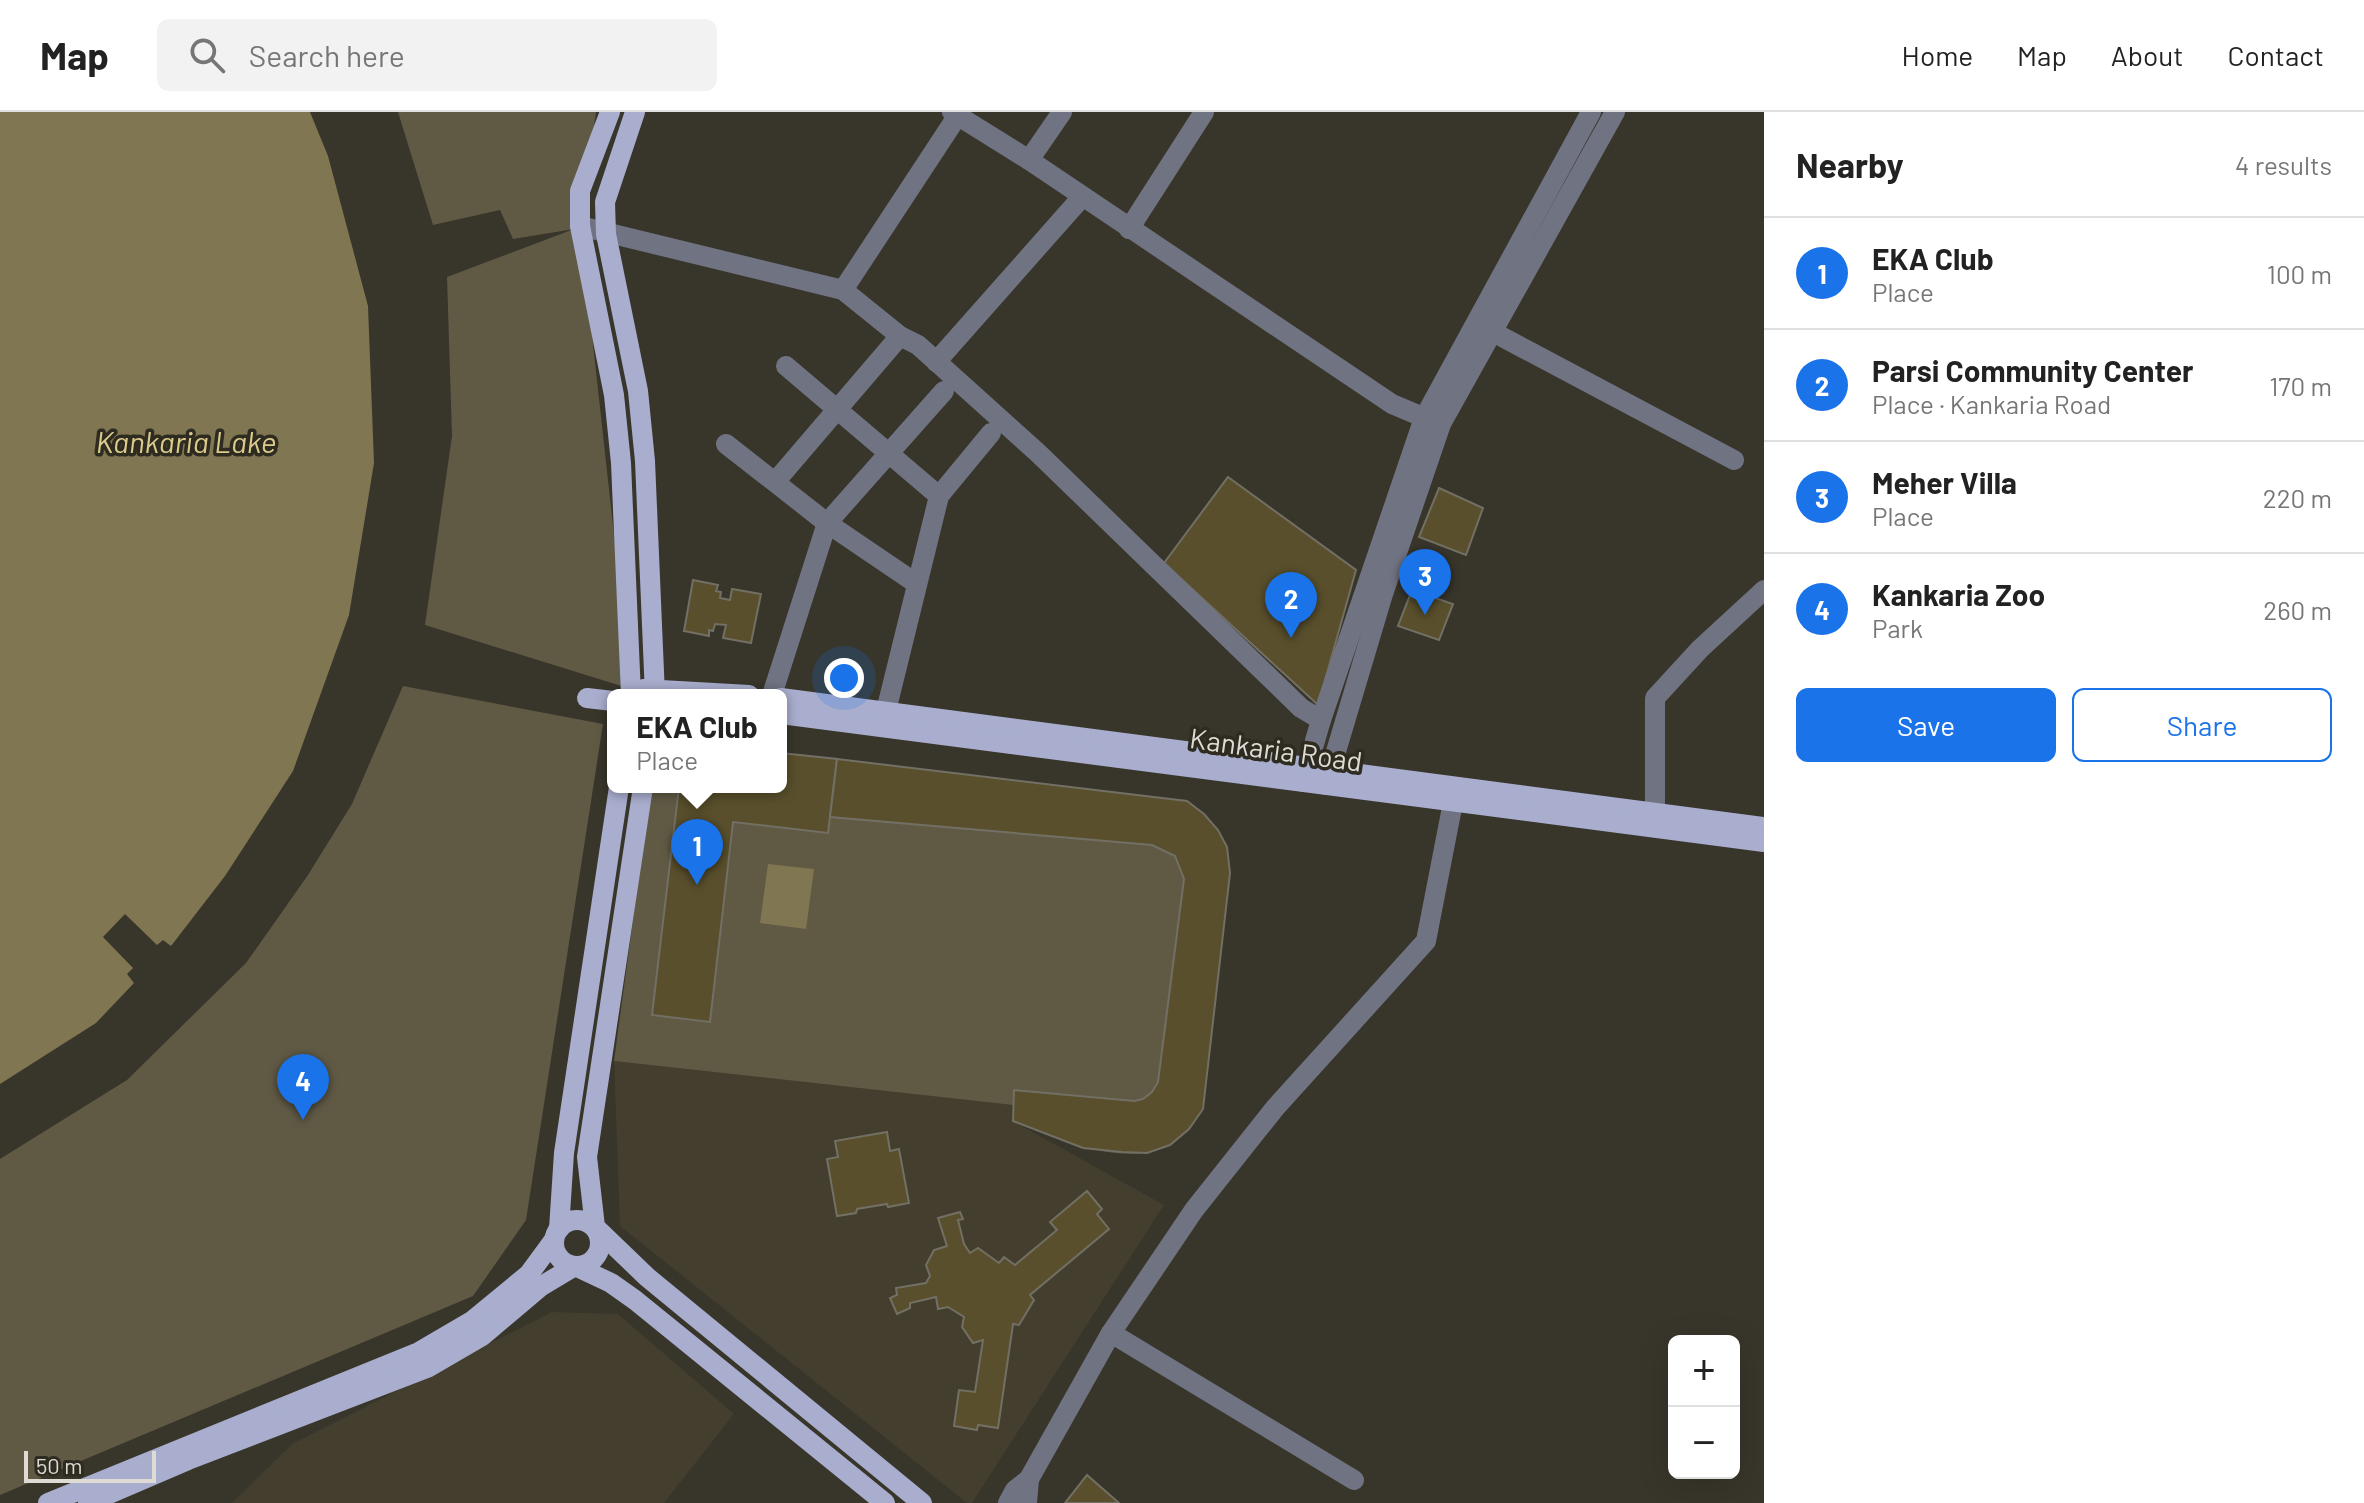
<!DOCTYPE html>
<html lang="en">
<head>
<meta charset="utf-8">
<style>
	:root { --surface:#fff; --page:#f2f2f2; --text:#222; --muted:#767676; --line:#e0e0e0; --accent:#1a73e8 }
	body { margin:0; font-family:Barlow,sans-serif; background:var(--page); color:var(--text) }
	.controls { position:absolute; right:24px; bottom:24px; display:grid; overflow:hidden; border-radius:12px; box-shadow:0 8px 32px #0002 }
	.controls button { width:72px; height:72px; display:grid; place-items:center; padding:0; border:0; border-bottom:2px solid var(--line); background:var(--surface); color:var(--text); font:40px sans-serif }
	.scale { position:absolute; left:24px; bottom:20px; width:132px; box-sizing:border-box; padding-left:8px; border:4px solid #dddbd4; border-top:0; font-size:22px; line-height:28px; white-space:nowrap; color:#dddbd4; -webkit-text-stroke:6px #2e2b21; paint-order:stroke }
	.you { position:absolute; left:844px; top:566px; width:28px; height:28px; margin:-20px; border:6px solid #fff; border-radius:50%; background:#1a73e8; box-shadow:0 0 0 12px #1a73e833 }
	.badge { display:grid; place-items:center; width:52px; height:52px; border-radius:50%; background:var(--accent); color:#fff; font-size:26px; font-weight:700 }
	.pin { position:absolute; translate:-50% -66px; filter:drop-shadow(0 2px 4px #0008) }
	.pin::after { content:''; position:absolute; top:42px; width:28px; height:24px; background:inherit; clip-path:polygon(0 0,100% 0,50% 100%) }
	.popup { position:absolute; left:607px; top:577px; width:180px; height:104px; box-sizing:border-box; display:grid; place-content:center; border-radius:12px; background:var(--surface); filter:drop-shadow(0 2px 6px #0005); font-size:26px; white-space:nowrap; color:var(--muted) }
	.popup b { font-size:30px; color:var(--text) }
	.popup::after { content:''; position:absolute; left:50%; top:100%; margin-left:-16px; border:16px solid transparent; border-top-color:var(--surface) }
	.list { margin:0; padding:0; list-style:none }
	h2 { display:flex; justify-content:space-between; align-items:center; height:104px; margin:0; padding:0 32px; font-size:34px }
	h2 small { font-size:26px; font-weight:400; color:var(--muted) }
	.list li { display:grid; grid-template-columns:52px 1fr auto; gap:24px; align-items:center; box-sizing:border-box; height:112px; padding:0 32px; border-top:2px solid var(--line) }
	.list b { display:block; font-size:30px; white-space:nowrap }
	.list p { margin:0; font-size:26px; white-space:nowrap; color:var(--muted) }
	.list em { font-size:26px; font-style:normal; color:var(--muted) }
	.actions { display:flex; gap:16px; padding:24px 32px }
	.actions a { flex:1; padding:18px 0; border:2px solid var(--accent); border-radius:12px; text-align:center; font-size:28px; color:var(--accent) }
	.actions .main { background:var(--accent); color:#fff }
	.icon { flex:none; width:44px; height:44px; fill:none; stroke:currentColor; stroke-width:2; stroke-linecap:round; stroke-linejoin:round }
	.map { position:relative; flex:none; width:1764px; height:1391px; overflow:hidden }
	header { display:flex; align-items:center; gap:48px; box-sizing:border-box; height:112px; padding:0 40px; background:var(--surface); border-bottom:2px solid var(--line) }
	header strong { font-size:38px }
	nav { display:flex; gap:44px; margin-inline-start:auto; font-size:28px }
	.search { width:560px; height:72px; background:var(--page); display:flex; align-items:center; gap:20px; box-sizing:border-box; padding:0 28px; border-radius:12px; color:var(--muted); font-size:30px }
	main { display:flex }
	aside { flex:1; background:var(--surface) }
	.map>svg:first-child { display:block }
	.built { fill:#433e2e }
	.green { fill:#605a45 }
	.water { fill:#807652 }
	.building { fill:#594f2c; stroke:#726f64; stroke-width:2 }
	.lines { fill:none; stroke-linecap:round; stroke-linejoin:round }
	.minor { stroke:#707382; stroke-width:20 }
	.major { stroke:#a9aece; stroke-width:20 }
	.labels { text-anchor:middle; stroke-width:7; stroke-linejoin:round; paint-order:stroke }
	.street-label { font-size:28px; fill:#dddbd4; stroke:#2e2b21 }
	.water-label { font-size:30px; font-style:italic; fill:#dcca8b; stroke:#2e2b21 }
</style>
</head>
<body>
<header>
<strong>Map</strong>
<div class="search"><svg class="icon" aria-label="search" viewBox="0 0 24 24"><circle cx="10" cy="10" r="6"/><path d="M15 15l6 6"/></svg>Search here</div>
<nav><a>Home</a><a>Map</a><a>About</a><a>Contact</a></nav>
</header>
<main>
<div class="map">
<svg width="1764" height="1391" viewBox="0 0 1764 1391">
	<rect width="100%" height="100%" fill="#38352b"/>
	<g class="built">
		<polygon points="614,949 1014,993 1013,1009 1164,1093 972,1391 967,1391 620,1114"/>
		<polygon points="552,1200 618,1202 734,1302 664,1391 232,1391 292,1332"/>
	</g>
	<g class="green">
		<polygon points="398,0 596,0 580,114 631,577 425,513 452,324 447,165 574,117 513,127 500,98 433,113"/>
		<polygon points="403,574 603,612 526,1108 473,1184 0,1383 0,1047 127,968 246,851 308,763 352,692"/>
		<path d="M 781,641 L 1187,689 C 1216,711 1226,724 1230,761 L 1203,997 C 1194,1010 1184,1025 1169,1033 C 1125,1057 1055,1026 1013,1009 L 1013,993 L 614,949 L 651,675 L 781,675 Z"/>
	</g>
	<g class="water">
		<polygon points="0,0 310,0 328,44 368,194 374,351 349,503 293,659 225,764 171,834 163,828 157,833 125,802 103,825 133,856 127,862 134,871 96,911 0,972"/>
		<polygon points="768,752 814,757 806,817 760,811"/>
	</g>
	<g class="building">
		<polygon points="1228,365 1356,458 1318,593 1164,451"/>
		<polygon points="1439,376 1483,396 1466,443 1419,425"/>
		<polygon points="693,468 718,473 716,479 721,480 720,486 730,488 732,477 761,482 751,531 723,526 726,513 715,512 713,519 709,518 709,524 684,519"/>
		<polygon points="1412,478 1453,492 1439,528 1398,514"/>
		<polygon points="781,641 837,647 828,721 733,710 710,910 652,903 679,675 781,675"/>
		<polygon points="837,647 1187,689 1204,702 1218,718 1227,735 1230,761 1203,997 1189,1017 1170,1033 1147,1041 1122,1040 1083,1036 1013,1009 1014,978 1134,989 1143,987 1152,980 1158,970 1184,767 1175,744 1152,733 830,705"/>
		<polygon points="887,1020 890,1039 899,1037 909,1091 888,1095 887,1092 857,1097 856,1101 837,1104 827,1047 838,1045 835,1029"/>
		<polygon points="1087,1079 1102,1097 1097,1102 1109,1117 1030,1183 1034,1188 1019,1213 1013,1212 998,1316 978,1313 977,1318 954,1314 959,1278 975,1280 983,1228 973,1231 962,1215 964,1205 948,1195 938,1197 936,1185 910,1191 910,1196 897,1202 890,1186 897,1183 896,1176 926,1171 930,1164 926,1153 934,1138 947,1134 938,1106 960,1100 963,1107 958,1108 964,1132 970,1141 978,1136 999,1151 1004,1145 1015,1153 1057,1118 1050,1110"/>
		<polygon points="1087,1363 1119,1391 1065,1391"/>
	</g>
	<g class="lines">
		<g class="minor">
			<polyline points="952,0 1029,48 1392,292 1437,311"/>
			<polyline points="1029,48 1062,0"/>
			<polyline points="580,114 843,178 900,224 918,233 1038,341 1301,596 1321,608"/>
			<polyline points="1129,117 1204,0"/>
			<polyline points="843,178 960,0"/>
			<polyline points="1491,219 1734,348"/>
			<polyline points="936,250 1082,85"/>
			<polyline points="786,254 939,384"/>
			<polyline points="726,332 827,411 917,472"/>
			<polyline points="775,370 900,224"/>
			<polyline points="772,583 827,411 944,279"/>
			<polyline points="886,599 939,384 991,321"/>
			<polyline points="1303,670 1321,608 1424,306 1591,0"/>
			<polyline points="1326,673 1383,482 1441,312 1615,0"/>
			<polyline points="1655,700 1655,586 1700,537 1764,478"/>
			<polyline points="1111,1221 1354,1368"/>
			<polyline points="1008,1391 1015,1378 1029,1367 1111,1221 1194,1098 1275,996 1426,829 1456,675"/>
			<polyline points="1027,1391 1029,1367"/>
		</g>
		<g class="major">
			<polyline points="610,0 580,79 580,114 614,283 621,351 631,583"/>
			<polyline points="635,0 605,90 606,122 638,279 645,349 655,583"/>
			<polyline points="643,577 749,583"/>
			<polyline points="587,586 613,589"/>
			<polyline points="781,586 1764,715"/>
			<polyline points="781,602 1764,730"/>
			<polyline points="643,675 587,1045 595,1115 647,1165 922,1391"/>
			<circle cx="577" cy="1131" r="23"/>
			<polyline points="559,1117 564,1041 619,675"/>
			<polyline points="48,1391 419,1240 472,1209 529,1162 554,1128"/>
			<polyline points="88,1391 188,1348 427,1256 482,1224 540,1175 575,1154 611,1171 635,1188 885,1391"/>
		</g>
	</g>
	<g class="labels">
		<g class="street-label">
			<text transform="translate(1276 638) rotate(8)" y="10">Kankaria Road</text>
		</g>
		<g class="water-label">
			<text x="186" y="341">Kankaria Lake</text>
		</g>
	</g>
</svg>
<div class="controls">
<button>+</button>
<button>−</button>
</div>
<div class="scale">50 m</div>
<div class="you"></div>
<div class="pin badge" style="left:697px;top:773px">1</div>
<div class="popup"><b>EKA Club</b>Place</div>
<div class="pin badge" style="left:1291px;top:526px">2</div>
<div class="pin badge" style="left:1425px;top:503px">3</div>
<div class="pin badge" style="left:303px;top:1008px">4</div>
</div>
<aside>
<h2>Nearby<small>4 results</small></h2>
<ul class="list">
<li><span class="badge">1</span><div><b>EKA Club</b><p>Place</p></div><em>100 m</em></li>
<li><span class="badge">2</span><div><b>Parsi Community Center</b><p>Place · Kankaria Road</p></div><em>170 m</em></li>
<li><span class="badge">3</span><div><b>Meher Villa</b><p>Place</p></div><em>220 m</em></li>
<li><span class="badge">4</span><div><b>Kankaria Zoo</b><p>Park</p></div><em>260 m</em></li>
</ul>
<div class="actions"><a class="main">Save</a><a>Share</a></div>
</aside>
</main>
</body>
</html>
